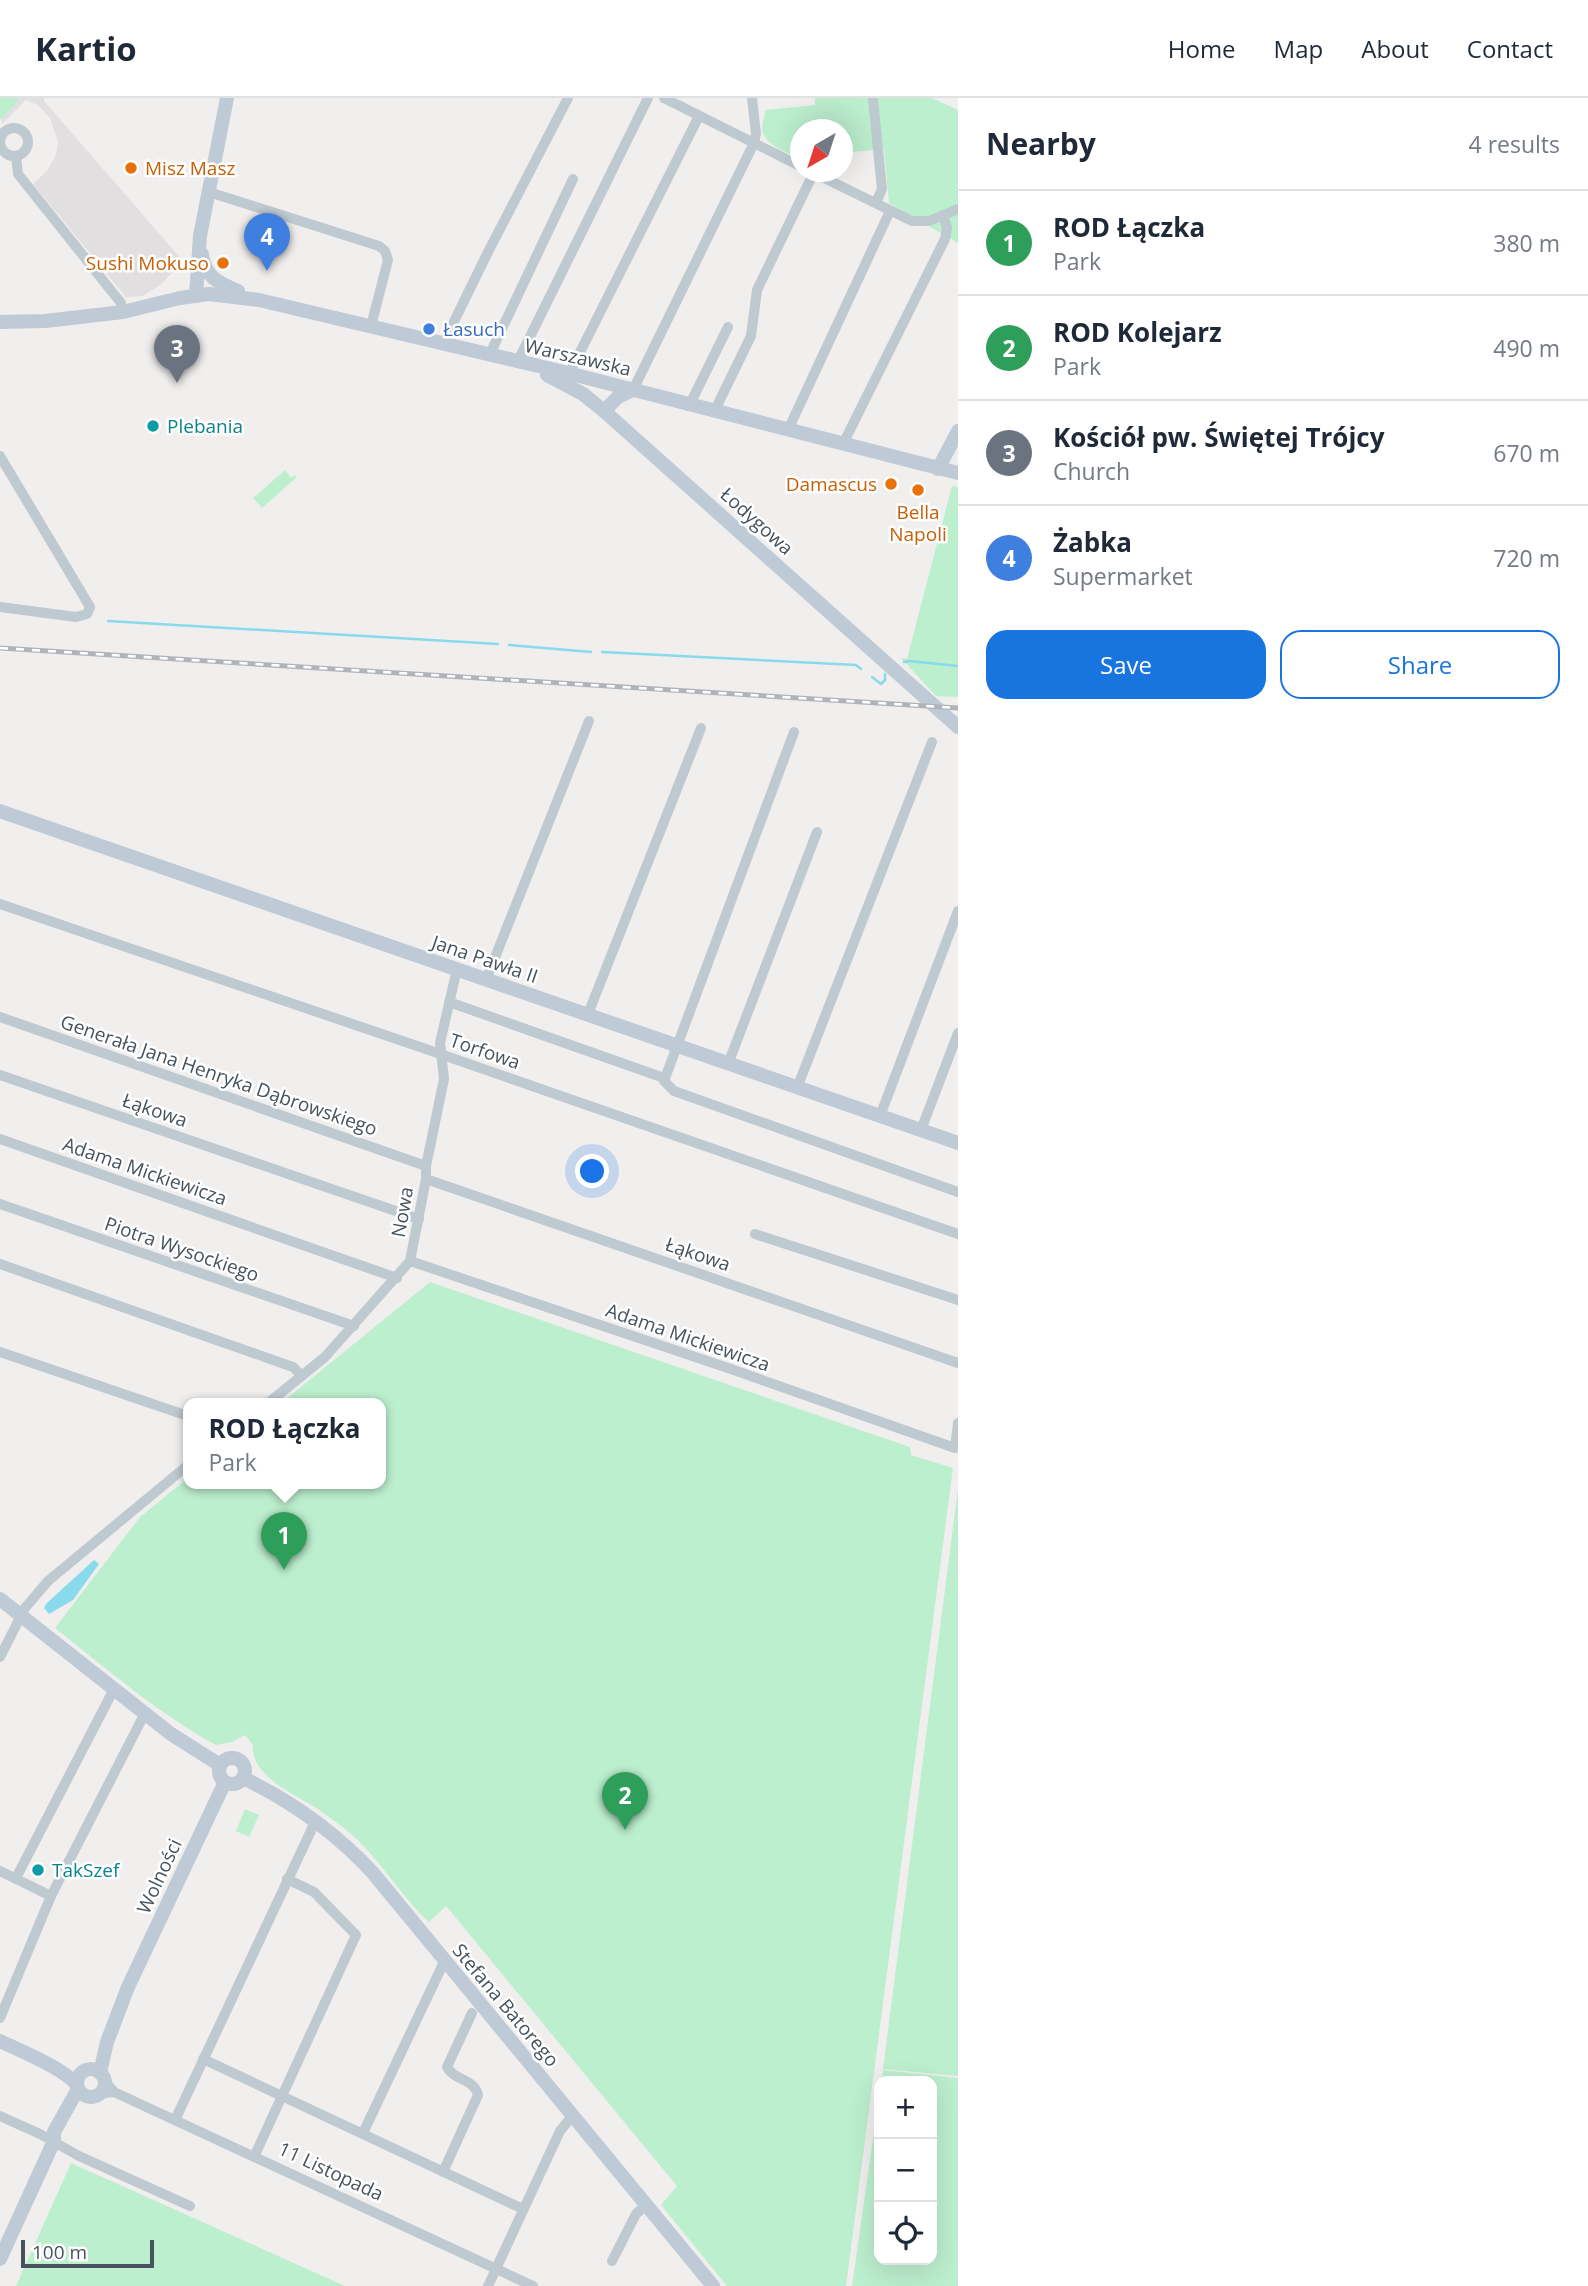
<!DOCTYPE html>
<html lang="en">
<head>
<meta charset="utf-8">
<style>
	:root { --surface:#fff; --page:#f6f6f7; --text:#1f2937; --muted:#747a83; --line:#e0e1e3; --accent:#1875e0 }
	body { margin:0; font-family:"Open Sans",sans-serif; background:var(--page); color:var(--text) }
	.controls { position:absolute; right:21px; bottom:21px; display:grid; overflow:hidden; border-radius:14px; box-shadow:0 7px 28px #0002 }
	.controls button { width:63px; height:63px; display:grid; place-items:center; padding:0; border:0; border-bottom:2px solid var(--line); background:var(--surface); color:var(--text); font:35px sans-serif }
	.compass { position:absolute; left:790px; top:21px; width:63px; height:63px; border-radius:50%; background:var(--surface); box-shadow:0 7px 28px #0002; rotate:219deg }
	.scale { position:absolute; left:21px; bottom:18px; width:133px; box-sizing:border-box; padding-left:7px; border:4px solid #46525c; border-top:0; font-size:19px; line-height:24px; white-space:nowrap; color:#46525c; -webkit-text-stroke:5px #fff; paint-order:stroke }
	.you { position:absolute; left:593px; top:1074px; width:24px; height:24px; margin:-18px; border:5px solid #fff; border-radius:50%; background:#1a73e8; box-shadow:0 0 0 10px #1a73e833 }
	.badge { display:grid; place-items:center; width:46px; height:46px; border-radius:50%; background:var(--accent); color:#fff; font-size:23px; font-weight:700 }
	.pin { position:absolute; translate:-50% -58px; filter:drop-shadow(0 2px 4px #0008) }
	.pin::after { content:''; position:absolute; top:37px; width:24px; height:21px; background:inherit; clip-path:polygon(0 0,100% 0,50% 100%) }
	.popup { position:absolute; left:183px; top:1300px; width:203px; height:91px; box-sizing:border-box; display:grid; place-content:center; border-radius:14px; background:var(--surface); filter:drop-shadow(0 2px 5px #0005); font-size:23px; white-space:nowrap; color:var(--muted) }
	.popup b { font-size:26px; color:var(--text) }
	.popup::after { content:''; position:absolute; left:50%; top:100%; margin-left:-14px; border:14px solid transparent; border-top-color:var(--surface) }
	.list { margin:0; padding:0; list-style:none }
	h2 { display:flex; justify-content:space-between; align-items:center; height:91px; margin:0; padding:0 28px; font-size:30px }
	h2 small { font-size:23px; font-weight:400; color:var(--muted) }
	.list li { display:grid; grid-template-columns:46px 1fr auto; gap:21px; align-items:center; box-sizing:border-box; height:105px; padding:0 28px; border-top:2px solid var(--line) }
	.list b { display:block; font-size:26px; white-space:nowrap }
	.list p { margin:0; font-size:23px; white-space:nowrap; color:var(--muted) }
	.list em { font-size:23px; font-style:normal; color:var(--muted) }
	.actions { display:flex; gap:14px; padding:21px 28px }
	.actions a { flex:1; padding:16px 0; border:2px solid var(--accent); border-radius:21px; text-align:center; font-size:24px; color:var(--accent) }
	.actions .main { background:var(--accent); color:#fff }
	.icon { flex:none; width:38px; height:38px; fill:none; stroke:currentColor; stroke-width:2; stroke-linecap:round; stroke-linejoin:round }
	.map { position:relative; flex:none; width:958px; height:2188px; overflow:hidden }
	header { display:flex; align-items:center; gap:42px; box-sizing:border-box; height:98px; padding:0 35px; background:var(--surface); border-bottom:2px solid var(--line) }
	header strong { font-size:33px }
	nav { display:flex; gap:38px; margin-inline-start:auto; font-size:24px }
	main { display:flex }
	aside { flex:1; background:var(--surface) }
	.map>svg:first-child { display:block }
	.education { fill:#e2dfe0 }
	.green { fill:#bcefce }
	.water { fill:#89daec }
	.lines { fill:none; stroke-linecap:round; stroke-linejoin:round }
	.stream { stroke:#89daec; stroke-width:2.5 }
	.street { stroke:#bec9d0; stroke-width:10 }
	.secondary { stroke:#becad5; stroke-width:14 }
	.rail-casing { stroke:#b0b4b9; stroke-width:5 }
	.rail { stroke:#fff; stroke-width:2.5; stroke-dasharray:8; stroke-linecap:butt }
	.food-dot { fill:#e8710a; stroke:#fff; stroke-width:2.5 }
	.shop-dot { fill:#3f7fe0; stroke:#fff; stroke-width:2.5 }
	.culture-dot { fill:#0f9aa8; stroke:#fff; stroke-width:2.5 }
	.labels { text-anchor:middle; stroke-width:5; stroke-linejoin:round; paint-order:stroke }
	.food-label { font-size:19px; fill:#c56008; stroke:#fff; text-anchor:end }
	.shop-label { font-size:19px; fill:#366cbe; stroke:#fff; text-anchor:start }
	.street-label { font-size:19px; fill:#46525c; stroke:#fff }
	.culture-label { font-size:19px; fill:#0d838f; stroke:#fff; text-anchor:start }
</style>
</head>
<body>
<header>
<strong>Kartio</strong>
<nav><a>Home</a><a>Map</a><a>About</a><a>Contact</a></nav>
</header>
<main>
<div class="map">
<svg width="958" height="2188" viewBox="0 0 958 2188">
	<rect width="100%" height="100%" fill="#f1eeee"/>
	<polygon class="education" points="0,0 44,0 44,3 183,163 159,188 142,198 126,199 33,86 47,73 56,57 58,43 50,20 38,7 26,2 2,26"/>
	<g class="green">
		<polygon points="0,0 17,0 19,2 0,22"/>
		<path d="M 815,0 L 932,0 L 958,12 L 958,145 L 889,105 L 884,51 L 843,55 L 842,32 L 800,32 L 800,61 C 787,54 762,47 762,29 C 763,22 765,19 765,12 L 815,7 Z"/>
		<polygon points="285,372 291,380 295,377 297,379 262,410 253,400"/>
		<polygon points="952,388 958,389 958,599 936,598 901,560 907,561"/>
		<path d="M 430,1184 L 910,1349 L 911,1357 L 953,1370 L 846,2188 L 727,2188 L 661,2107 L 677,2088 L 446,1808 L 429,1824 C 406,1803 390,1777 369,1754 C 356,1738 336,1724 319,1712 C 296,1696 251,1680 253,1647 L 245,1637 L 232,1644 L 216,1647 C 158,1615 109,1573 55,1530 L 140,1419 L 188,1380 L 188,1386 L 380,1386 L 380,1306 L 280,1306 Z"/>
		<polygon points="958,1391 958,1978 883,1971"/>
		<polygon points="245,1711 259,1717 249,1739 236,1733"/>
		<polygon points="883,1972 958,1980 958,2188 852,2188 879,1999 879,2162 932,2162 932,1983 882,1983"/>
		<polygon points="71,2065 345,2188 16,2188"/>
	</g>
	<polygon class="water" points="94,1462 99,1466 73,1502 49,1516 44,1510 47,1505"/>
	<g class="lines">
		<g class="stream">
			<polyline points="108,523 498,546"/>
			<polyline points="509,547 591,554"/>
			<polyline points="602,554 856,567 861,571"/>
			<polyline points="904,564 909,563 958,568"/>
			<polyline points="872,579 881,586 885,582 885,576"/>
		</g>
		<g class="street">
			<polyline points="664,0 800,68"/>
			<polyline points="873,1 882,91 876,105"/>
			<circle cx="14" cy="44" r="14"/>
			<polyline points="16,58 18,76 121,205"/>
			<polyline points="812,74 912,123 929,123 958,111"/>
			<polyline points="209,94 379,148 385,153 388,162 371,228"/>
			<polyline points="443,246 488,154 568,0"/>
			<polyline points="489,258 573,81"/>
			<polyline points="517,265 648,0"/>
			<polyline points="569,276 699,18"/>
			<polyline points="633,292 754,45 756,36 752,0"/>
			<polyline points="689,308 728,229"/>
			<polyline points="714,314 751,238 757,192 814,74"/>
			<polyline points="788,332 890,113"/>
			<polyline points="843,346 945,141 947,130 943,117"/>
			<polyline points="0,358 90,509 87,516 76,519 0,509"/>
			<polyline points="794,634 664,983 674,993 958,1094"/>
			<polyline points="0,806 420,949 958,1136"/>
			<polyline points="486,882 589,623"/>
			<polyline points="449,904 664,980"/>
			<polyline points="588,916 701,630"/>
			<polyline points="0,919 426,1068"/>
			<polyline points="728,966 817,734"/>
			<polyline points="0,977 419,1121"/>
			<polyline points="797,990 932,644"/>
			<polyline points="880,1018 958,813"/>
			<polyline points="921,1032 958,935"/>
			<polyline points="0,1041 397,1180"/>
			<polyline points="426,1081 958,1265"/>
			<polyline points="0,1106 354,1228"/>
			<polyline points="755,1136 958,1202"/>
			<polyline points="410,1163 731,1271 955,1350 958,1325"/>
			<polyline points="0,1166 293,1269 302,1278"/>
			<polyline points="0,1254 188,1318"/>
			<polyline points="267,1306 325,1259 410,1163 426,1081 426,1068 444,981 440,945 457,871"/>
			<polyline points="0,1559 25,1510 48,1483 188,1367"/>
			<polyline points="0,1773 51,1798"/>
			<polyline points="16,1780 114,1591"/>
			<polyline points="0,1920 51,1798 145,1615"/>
			<polyline points="203,1961 523,2111"/>
			<polyline points="104,1982 114,1994 533,2188"/>
			<polyline points="98,1996 113,1994"/>
			<polyline points="0,2018 40,2036 79,2058 190,2108"/>
			<polyline points="175,2022 316,1722"/>
			<polyline points="363,2035 444,1864"/>
			<polyline points="254,2059 356,1837 314,1794 287,1781"/>
			<path d="M 443,2074 L 478,1997 C 474,1980 454,1983 447,1969 L 472,1915"/>
			<polyline points="612,2163 636,2116 647,2106"/>
			<polyline points="488,2188 560,2033 573,2017"/>
		</g>
		<g class="secondary">
			<path d="M 202,156 C 205,179 218,185 238,193"/>
			<polyline points="196,198 200,138 227,0"/>
			<polyline points="0,224 45,223 123,214 180,200 209,196 259,202 564,274 958,375"/>
			<polyline points="547,277 583,296 604,313 958,629"/>
			<polyline points="604,313 618,299 633,292"/>
			<polyline points="938,371 958,333"/>
			<polyline points="0,713 958,1045"/>
			<polyline points="0,1501 171,1636 220,1667"/>
			<circle cx="232" cy="1673" r="13"/>
			<path d="M 243,1680 C 293,1704 336,1735 373,1775 L 713,2188"/>
			<path d="M 0,1943 C 19,1952 65,1971 77,1987"/>
			<circle cx="91" cy="1985" r="14"/>
			<polyline points="100,1975 107,1944 128,1889 225,1684"/>
			<polyline points="0,2161 54,2043 54,2034 78,1991"/>
		</g>
		<g class="rail-casing">
			<polyline id="rail" points="0,550 958,610"/>
		</g>
		<use href="#rail" class="rail"/>
	</g>
	<g class="food-dot">
		<circle cx="131" cy="70" r="7"/>
		<circle cx="223" cy="165" r="7"/>
		<circle cx="891" cy="386" r="7"/>
		<circle cx="918" cy="392" r="7"/>
	</g>
	<circle class="shop-dot" cx="429" cy="231" r="7"/>
	<g class="culture-dot">
		<circle cx="153" cy="328" r="7"/>
		<circle cx="38" cy="1772" r="7"/>
	</g>
	<g class="labels">
		<g class="food-label">
			<text x="145" y="77" text-anchor="start">Misz Masz</text>
			<text x="209" y="172">Sushi Mokuso</text>
			<text x="877" y="393">Damascus</text>
			<text x="918" y="421" text-anchor="middle">Bella<tspan x="918" dy="22">Napoli</tspan></text>
		</g>
		<g class="shop-label">
			<text x="443" y="238">Łasuch</text>
		</g>
		<g class="street-label">
			<text transform="translate(578 259) rotate(13)" y="7">Warszawska</text>
			<text transform="translate(757 423) rotate(42)" y="7">Łodygowa</text>
			<text transform="translate(485 861) rotate(19)" y="7">Jana Pawła II</text>
			<text transform="translate(485 953) rotate(19)" y="7">Torfowa</text>
			<text transform="translate(219 977) rotate(19)" y="7">Generała Jana Henryka Dąbrowskiego</text>
			<text transform="translate(155 1012) rotate(19)" y="7">Łąkowa</text>
			<text transform="translate(145 1073) rotate(19)" y="7">Adama Mickiewicza</text>
			<text transform="translate(402 1114) rotate(-80)" y="7">Nowa</text>
			<text transform="translate(182 1151) rotate(19)" y="7">Piotra Wysockiego</text>
			<text transform="translate(698 1156) rotate(19)" y="7">Łąkowa</text>
			<text transform="translate(688 1239) rotate(19)" y="7">Adama Mickiewicza</text>
			<text transform="translate(159 1778) rotate(-65)" y="7">Wolności</text>
			<text transform="translate(506 1907) rotate(50)" y="7">Stefana Batorego</text>
			<text transform="translate(331 2073) rotate(25)" y="7">11 Listopada</text>
		</g>
		<g class="culture-label">
			<text x="167" y="335">Plebania</text>
			<text x="52" y="1779">TakSzef</text>
		</g>
	</g>
</svg>
<div class="controls">
<button>+</button>
<button>−</button>
<button><svg class="icon" aria-label="locate" viewBox="0 0 24 24"><circle cx="12" cy="12" r="6"/><path d="M12 2v4M12 18v4M2 12h4M18 12h4"/></svg></button>
</div>
<svg class="compass" viewBox="-18 -18 36 36"><path d="M0-13l5 13h-10z" fill="#e53935"/><path d="M0 13l5-13h-10z" fill="#747a83"/></svg>
<div class="scale">100 m</div>
<div class="you"></div>
<div class="pin badge" style="left:284px;top:1472px;background:#2e9e5b">1</div>
<div class="popup"><b>ROD Łączka</b>Park</div>
<div class="pin badge" style="left:625px;top:1732px;background:#2e9e5b">2</div>
<div class="pin badge" style="left:177px;top:285px;background:#6b7280">3</div>
<div class="pin badge" style="left:267px;top:173px;background:#3f7fe0">4</div>
</div>
<aside>
<h2>Nearby<small>4 results</small></h2>
<ul class="list">
<li><span class="badge" style="background:#2e9e5b">1</span><div><b>ROD Łączka</b><p>Park</p></div><em>380 m</em></li>
<li><span class="badge" style="background:#2e9e5b">2</span><div><b>ROD Kolejarz</b><p>Park</p></div><em>490 m</em></li>
<li><span class="badge" style="background:#6b7280">3</span><div><b>Kościół pw. Świętej Trójcy</b><p>Church</p></div><em>670 m</em></li>
<li><span class="badge" style="background:#3f7fe0">4</span><div><b>Żabka</b><p>Supermarket</p></div><em>720 m</em></li>
</ul>
<div class="actions"><a class="main">Save</a><a>Share</a></div>
</aside>
</main>
</body>
</html>
